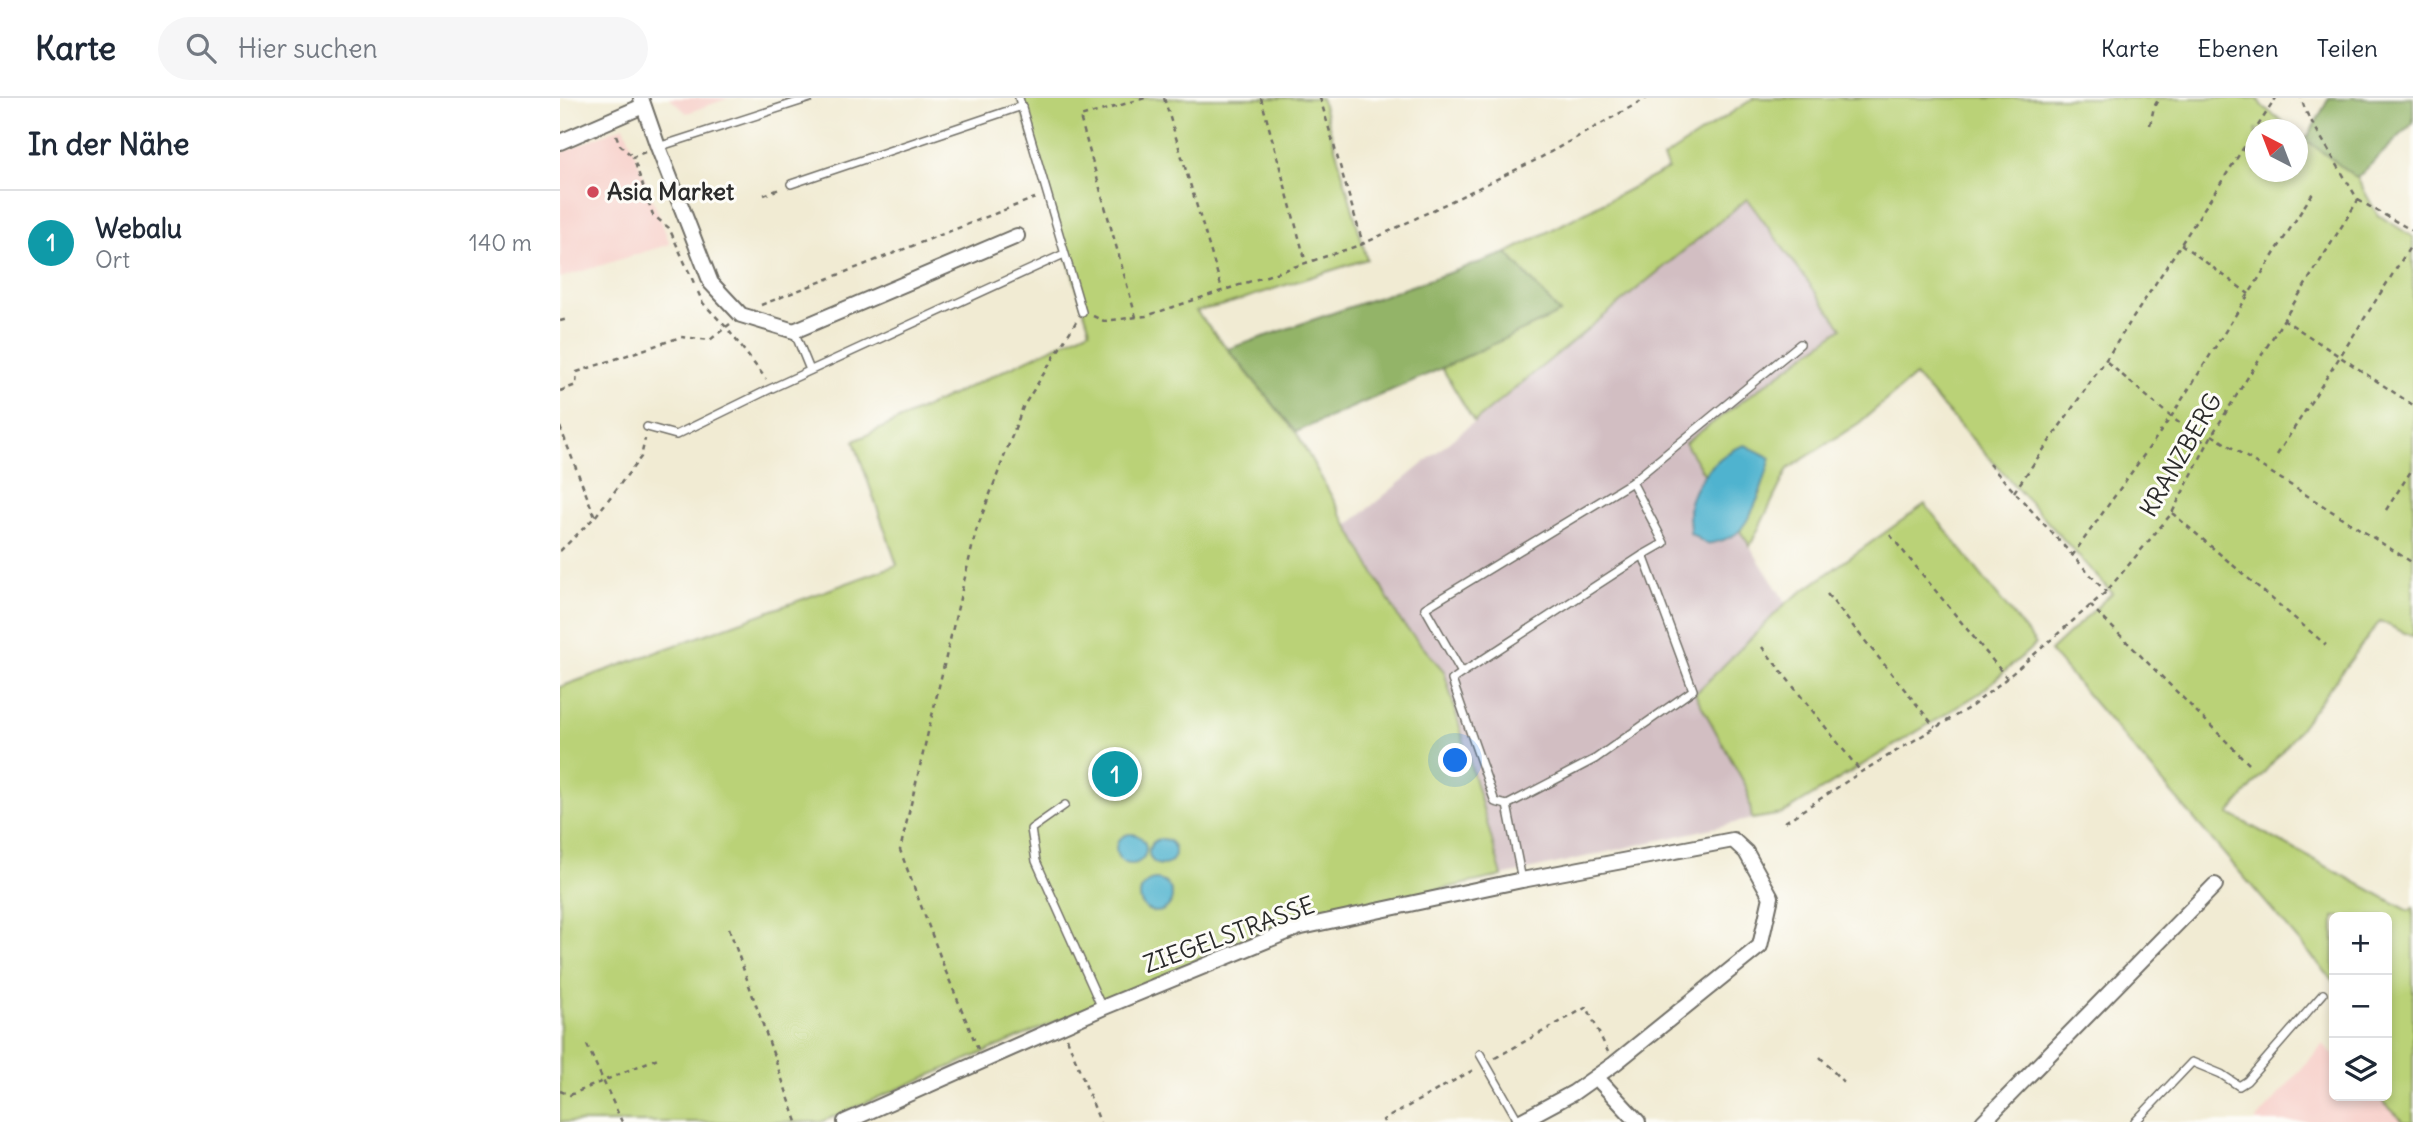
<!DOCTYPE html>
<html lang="de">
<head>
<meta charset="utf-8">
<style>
	:root { --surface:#fff; --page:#f6f6f7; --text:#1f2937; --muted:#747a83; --line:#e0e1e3; --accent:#111827 }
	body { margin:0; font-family:Delius,sans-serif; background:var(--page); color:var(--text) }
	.controls { position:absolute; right:21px; bottom:21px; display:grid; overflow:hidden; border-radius:10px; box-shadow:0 4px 10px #0003 }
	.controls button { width:63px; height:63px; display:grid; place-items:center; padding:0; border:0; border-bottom:2px solid var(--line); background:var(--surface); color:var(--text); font:35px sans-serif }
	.compass { position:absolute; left:1685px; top:21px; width:63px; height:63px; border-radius:50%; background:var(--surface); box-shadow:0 4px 10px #0003; rotate:318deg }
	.you { position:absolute; left:896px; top:663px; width:24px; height:24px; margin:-18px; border:5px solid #fff; border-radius:50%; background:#1a73e8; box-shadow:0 0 0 10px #1a73e833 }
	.badge { display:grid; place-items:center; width:46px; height:46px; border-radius:50%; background:var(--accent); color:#fff; font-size:23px; font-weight:700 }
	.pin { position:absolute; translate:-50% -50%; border:4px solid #fff; box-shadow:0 2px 7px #0006 }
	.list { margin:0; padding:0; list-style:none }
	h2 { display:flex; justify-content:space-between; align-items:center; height:91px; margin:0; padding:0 28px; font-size:30px }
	h2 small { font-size:23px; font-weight:400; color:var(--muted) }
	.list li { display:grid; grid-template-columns:46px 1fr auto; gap:21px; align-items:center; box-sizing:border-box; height:105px; padding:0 28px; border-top:2px solid var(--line) }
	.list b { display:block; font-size:26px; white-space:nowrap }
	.list p { margin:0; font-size:23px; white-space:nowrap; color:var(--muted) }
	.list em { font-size:23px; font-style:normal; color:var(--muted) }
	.icon { flex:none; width:38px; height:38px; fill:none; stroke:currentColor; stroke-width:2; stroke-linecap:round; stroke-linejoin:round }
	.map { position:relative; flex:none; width:1853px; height:1024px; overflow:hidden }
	header { display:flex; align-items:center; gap:42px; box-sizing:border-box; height:98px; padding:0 35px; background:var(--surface); border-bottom:2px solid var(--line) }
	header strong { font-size:33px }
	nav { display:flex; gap:38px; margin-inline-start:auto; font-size:24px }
	.search { width:490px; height:63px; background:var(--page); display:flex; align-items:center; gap:18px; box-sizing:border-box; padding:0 24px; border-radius:38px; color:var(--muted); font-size:26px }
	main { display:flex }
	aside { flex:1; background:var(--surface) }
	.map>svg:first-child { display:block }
	.built { fill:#f7d0ca }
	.industrial { fill:#d2bec2 }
	.green { fill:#bad277; stroke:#727e51; stroke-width:2 }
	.forest { fill:#93b468; stroke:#5f704a; stroke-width:2 }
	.water { fill:#50b3cf; stroke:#3e6f7d; stroke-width:2 }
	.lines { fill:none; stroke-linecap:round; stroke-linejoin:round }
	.service-casing { stroke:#706e66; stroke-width:10 }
	.minor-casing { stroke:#706e66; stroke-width:18 }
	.path { stroke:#706e66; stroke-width:2.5; stroke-dasharray:5 5; stroke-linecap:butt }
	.service { stroke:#fff; stroke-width:7 }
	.minor { stroke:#fff; stroke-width:14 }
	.poi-dot { fill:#d1495b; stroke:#fdfcf7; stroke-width:2.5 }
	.labels { text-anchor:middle; stroke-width:6; stroke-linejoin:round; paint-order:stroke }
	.poi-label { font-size:24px; font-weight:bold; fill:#2b2b2b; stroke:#fdfcf7; text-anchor:start }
	.street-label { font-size:24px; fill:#2b2b2b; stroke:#fdfcf7 }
</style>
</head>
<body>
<header>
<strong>Karte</strong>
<div class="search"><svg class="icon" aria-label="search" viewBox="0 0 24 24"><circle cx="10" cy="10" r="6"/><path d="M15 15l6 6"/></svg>Hier suchen</div>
<nav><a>Karte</a><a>Ebenen</a><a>Teilen</a></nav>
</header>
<main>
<aside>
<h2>In der Nähe<small></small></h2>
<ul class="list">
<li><span class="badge" style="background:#0f9aa8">1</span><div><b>Webalu</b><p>Ort</p></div><em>140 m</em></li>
</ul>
</aside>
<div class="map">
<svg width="1853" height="1024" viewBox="0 0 1853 1024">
	<rect width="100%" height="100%" fill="#fdfcf7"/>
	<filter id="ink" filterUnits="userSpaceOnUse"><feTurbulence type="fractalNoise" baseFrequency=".0143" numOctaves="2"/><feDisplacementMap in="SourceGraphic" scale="14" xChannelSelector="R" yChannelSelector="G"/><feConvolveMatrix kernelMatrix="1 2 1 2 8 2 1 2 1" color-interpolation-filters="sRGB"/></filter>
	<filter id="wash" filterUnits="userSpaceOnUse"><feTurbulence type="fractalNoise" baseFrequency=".00686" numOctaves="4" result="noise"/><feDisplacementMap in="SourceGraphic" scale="28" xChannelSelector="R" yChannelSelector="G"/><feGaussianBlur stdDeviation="1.57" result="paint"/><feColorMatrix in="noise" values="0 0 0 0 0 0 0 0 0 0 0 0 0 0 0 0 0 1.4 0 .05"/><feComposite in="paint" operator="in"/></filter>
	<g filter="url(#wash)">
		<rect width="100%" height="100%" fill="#f1ebd3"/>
		<g class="built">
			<polygon points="109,0 169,0 127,15"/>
			<polygon points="64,28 110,146 0,180 0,55"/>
			<polygon points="1763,946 1774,957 1774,998 1817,998 1844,1024 1695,1024"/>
		</g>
		<polygon class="industrial" points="1186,100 1282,230 1125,345 1144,376 1130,404 1161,443 1180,433 1226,505 1135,596 1187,690 1192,721 942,778 884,573 841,524 787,428"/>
		<g class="green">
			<polygon points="458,0 761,0 807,161 664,207 636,213 736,334 841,524 884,573 942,778 732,823 261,1024 0,1024 0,589 337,467 294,343 530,232"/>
			<polygon points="1194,0 1697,0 1702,8 1733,31 1696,32 1696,74 1738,74 1738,35 1797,80 1817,116 1853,139 1853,539 1820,523 1729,645 1669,716 1849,813 1853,810 1853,1024 1844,1024 1817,998 1827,998 1827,819 1774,819 1774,884 1490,553 1552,495 1355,278 1299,325 1228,371 1190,448 1180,433 1201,395 1173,351 1144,376 1125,345 1282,230 1187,101 914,324 882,270 1000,215 947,155 1108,71 1103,60"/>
			<polygon points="1365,406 1476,546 1420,595 1222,716 1192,721 1187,690 1135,596 1226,505"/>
		</g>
		<g class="forest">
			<polygon points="1769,0 1853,0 1853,25 1797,80 1746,42"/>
			<polygon points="947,155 1000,215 882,270 736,334 668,251"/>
		</g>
		<g class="water">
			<path d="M 1185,347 L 1211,360 C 1204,383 1197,411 1181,431 C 1174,440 1158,444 1146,446 L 1130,435 C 1130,425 1127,411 1131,401 C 1139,378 1161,354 1185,347 Z"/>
			<circle cx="571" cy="751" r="15"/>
			<circle cx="602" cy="754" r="13"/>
			<circle cx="596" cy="798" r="16"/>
		</g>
	</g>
	<g filter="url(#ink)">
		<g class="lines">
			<g class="service-casing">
				<g id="service">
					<polyline points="459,0 522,214"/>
					<polyline points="98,49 250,0"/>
					<polyline points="231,86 462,8"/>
					<polyline points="234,233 250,272"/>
					<polyline points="87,329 116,337 210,291 504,156"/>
					<polyline points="1072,384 1104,445 1083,457"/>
					<polyline points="902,575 892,582 935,704 947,707"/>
					<polyline points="505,707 471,731 476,763 542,910"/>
					<polyline points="962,782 947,707 1035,661 1133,592 1083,457 902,575 865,510 1072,384 1240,246"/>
					<polyline points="920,956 959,1024"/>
					<polyline points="1575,1024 1632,964 1661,976 1679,988 1687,983 1763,896"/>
				</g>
			</g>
			<g class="minor-casing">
				<g id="minor">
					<polyline points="81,0 98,49 151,185 181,217 234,233 457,138"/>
					<polyline points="0,44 83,8"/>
					<polyline points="1036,979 1078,1024"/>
					<polyline points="285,1024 542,910 737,830 962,782 1173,742 1186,754 1211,799 1200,848 1054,966 1013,995 959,1024"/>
					<polyline points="1423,1024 1655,787"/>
				</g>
			</g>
			<g class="path">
				<polyline points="604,0 662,191"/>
				<polyline points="701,0 746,165"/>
				<polyline points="760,0 803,146"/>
				<polyline points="1590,27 1594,9 1599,0"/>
				<polyline points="56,37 60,47 73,59"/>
				<polyline points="85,54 73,59 93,117 109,130 134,185"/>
				<polyline points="204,97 222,90"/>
				<polyline points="1798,102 1853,133"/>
				<polyline points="1621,146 1689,196"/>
				<polyline points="201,207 475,100"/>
				<polyline points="533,218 544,223 586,218 803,146 978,61 1087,0"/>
				<polyline points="576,219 520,19 585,0"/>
				<polyline points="1723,221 1853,307"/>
				<polyline points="0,223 8,221"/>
				<polyline points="170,226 166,229 206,281"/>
				<polyline points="1547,264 1611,319 1647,346"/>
				<polyline points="0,293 16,287 17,274 121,239 150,242 166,229 143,205 138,194"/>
				<polyline points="0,329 35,419"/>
				<polyline points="1652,337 1853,465"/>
				<polyline points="1717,357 1850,149"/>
				<polyline points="1429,366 1546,494"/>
				<polyline points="1454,394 1545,263 1716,0"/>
				<polyline points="1826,412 1853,370"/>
				<polyline points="1612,415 1766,547"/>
				<polyline points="1330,437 1447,580"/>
				<polyline points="0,453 35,419 81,359 85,341"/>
				<polyline points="1512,458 1611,319 1754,93"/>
				<polyline points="1267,496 1375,629"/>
				<polyline points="1530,507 1689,666"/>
				<polyline points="1202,549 1301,674"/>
				<polyline points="1225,724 1301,674 1412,608 1447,580 1546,494 1612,415 1652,337 1798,102 1746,14 1741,0"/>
				<polyline points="169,830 237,1024"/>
				<polyline points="507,940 540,1024"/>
				<polyline points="27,947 62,1024"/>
				<polyline points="418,951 386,874 340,752 416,433 463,309 516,224"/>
				<polyline points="1260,959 1285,986"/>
				<polyline points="935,960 1027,909 1048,954"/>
				<polyline points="0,993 10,997 100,959"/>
				<polyline points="824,1024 823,1022 917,970"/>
			</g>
			<use href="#service" class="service"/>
			<use href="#minor" class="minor"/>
		</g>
	</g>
	<circle class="poi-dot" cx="33" cy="94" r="7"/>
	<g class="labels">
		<g class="poi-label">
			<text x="47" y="102">Asia Market</text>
		</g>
		<g class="street-label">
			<text transform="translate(1621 357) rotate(-60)" y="8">KRANZBERG</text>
			<text transform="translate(669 837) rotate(-20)" y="8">ZIEGELSTRASSE</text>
		</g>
	</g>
</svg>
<div class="controls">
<button>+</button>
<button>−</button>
<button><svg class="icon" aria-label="layers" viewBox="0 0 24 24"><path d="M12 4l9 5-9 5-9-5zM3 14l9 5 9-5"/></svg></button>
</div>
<svg class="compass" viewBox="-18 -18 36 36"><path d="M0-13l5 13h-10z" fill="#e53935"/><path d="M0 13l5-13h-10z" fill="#747a83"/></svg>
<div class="you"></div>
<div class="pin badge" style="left:555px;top:676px;background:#0f9aa8">1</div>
</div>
</main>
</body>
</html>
